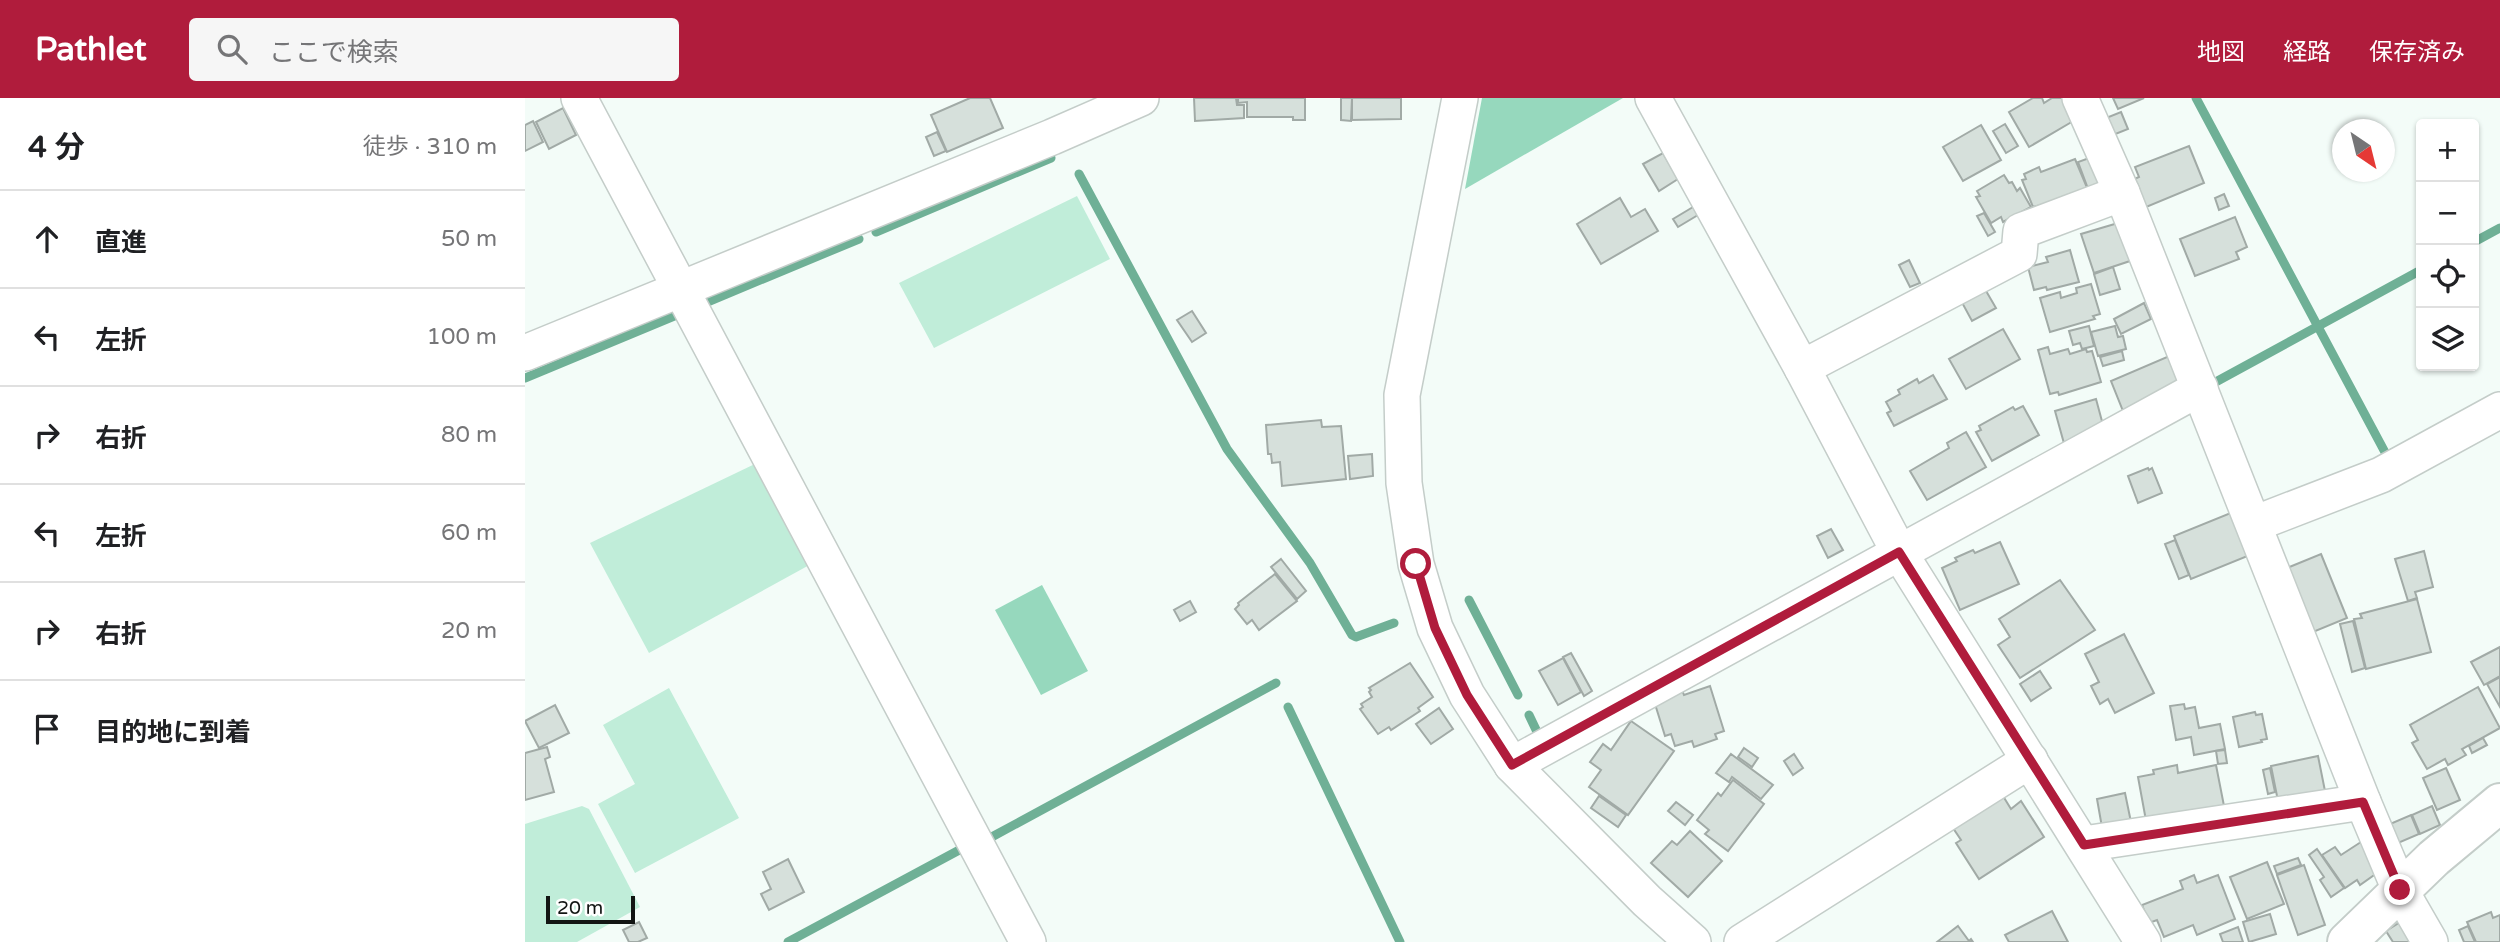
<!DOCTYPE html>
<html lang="ja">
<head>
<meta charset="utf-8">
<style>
	:root { --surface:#fff; --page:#f6f6f6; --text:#202124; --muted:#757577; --line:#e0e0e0; --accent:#b01c3c }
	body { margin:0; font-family:"Varela Round","Noto Sans JP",sans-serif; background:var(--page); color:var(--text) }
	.controls { position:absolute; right:21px; top:21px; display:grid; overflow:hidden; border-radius:7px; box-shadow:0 2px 5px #0004 }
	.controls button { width:63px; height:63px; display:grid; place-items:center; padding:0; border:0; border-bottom:2px solid var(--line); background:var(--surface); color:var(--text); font:35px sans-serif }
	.compass { position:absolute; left:1807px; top:21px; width:63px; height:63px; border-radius:50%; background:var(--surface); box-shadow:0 2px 5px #0004; rotate:145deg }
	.scale { position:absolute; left:21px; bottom:18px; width:89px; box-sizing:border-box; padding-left:7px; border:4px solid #121513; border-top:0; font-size:19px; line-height:24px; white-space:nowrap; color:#121513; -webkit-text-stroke:5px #fff; paint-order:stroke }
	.stop { position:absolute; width:21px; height:21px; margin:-16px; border:5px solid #b01c3c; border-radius:50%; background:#fff }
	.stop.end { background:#b01c3c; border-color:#fff; box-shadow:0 2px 7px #0008 }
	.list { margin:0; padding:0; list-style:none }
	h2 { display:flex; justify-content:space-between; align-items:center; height:91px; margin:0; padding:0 28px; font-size:30px }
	h2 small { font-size:23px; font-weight:400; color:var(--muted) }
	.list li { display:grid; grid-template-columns:46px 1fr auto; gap:21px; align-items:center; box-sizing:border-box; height:98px; padding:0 28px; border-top:2px solid var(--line) }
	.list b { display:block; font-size:26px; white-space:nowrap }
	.list em { font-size:23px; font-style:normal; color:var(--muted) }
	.icon { flex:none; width:38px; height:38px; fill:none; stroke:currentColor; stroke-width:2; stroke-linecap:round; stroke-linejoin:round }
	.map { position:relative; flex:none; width:1975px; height:844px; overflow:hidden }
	header { display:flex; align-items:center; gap:42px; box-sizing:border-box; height:98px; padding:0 35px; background:var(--accent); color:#fff }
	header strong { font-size:33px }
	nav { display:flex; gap:38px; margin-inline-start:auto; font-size:24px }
	.search { width:490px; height:63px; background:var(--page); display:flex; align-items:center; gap:18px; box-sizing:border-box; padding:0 24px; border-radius:7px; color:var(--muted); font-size:26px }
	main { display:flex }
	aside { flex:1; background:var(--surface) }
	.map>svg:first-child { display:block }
	.green { fill:#c0edd9 }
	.forest { fill:#96d8bd }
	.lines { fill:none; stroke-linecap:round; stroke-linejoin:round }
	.stream { stroke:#6fb096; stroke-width:9 }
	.building { fill:#d6e0db; stroke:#a1aaa6; stroke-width:2 }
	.minor-casing { stroke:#c4cdc9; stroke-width:38 }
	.major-casing { stroke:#c4cdc9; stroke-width:42 }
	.minor { stroke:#fff; stroke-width:35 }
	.major { stroke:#fff; stroke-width:38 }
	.route { stroke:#b01c3c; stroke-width:9 }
</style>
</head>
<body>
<header>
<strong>Pathlet</strong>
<div class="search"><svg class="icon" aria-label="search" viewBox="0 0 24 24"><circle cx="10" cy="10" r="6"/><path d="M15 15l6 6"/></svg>ここで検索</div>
<nav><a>地図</a><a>経路</a><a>保存済み</a></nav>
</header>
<main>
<aside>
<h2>4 分<small>徒歩 · 310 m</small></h2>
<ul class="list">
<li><svg class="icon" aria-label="ahead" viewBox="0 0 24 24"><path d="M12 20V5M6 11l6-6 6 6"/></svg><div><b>直進</b></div><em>50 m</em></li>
<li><svg class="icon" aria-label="left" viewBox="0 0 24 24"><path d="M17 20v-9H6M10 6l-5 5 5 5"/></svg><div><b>左折</b></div><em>100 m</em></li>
<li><svg class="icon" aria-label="right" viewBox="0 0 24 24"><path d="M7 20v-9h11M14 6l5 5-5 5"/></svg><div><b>右折</b></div><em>80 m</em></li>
<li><svg class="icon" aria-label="left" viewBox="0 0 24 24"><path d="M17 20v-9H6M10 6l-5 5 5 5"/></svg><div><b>左折</b></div><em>60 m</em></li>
<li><svg class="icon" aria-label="right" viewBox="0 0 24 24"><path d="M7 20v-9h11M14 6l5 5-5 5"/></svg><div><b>右折</b></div><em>20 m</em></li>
<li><svg class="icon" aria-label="arrive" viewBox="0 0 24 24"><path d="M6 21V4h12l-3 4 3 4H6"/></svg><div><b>目的地に到着</b></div></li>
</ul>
</aside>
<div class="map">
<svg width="1975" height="844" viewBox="0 0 1975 844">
	<rect width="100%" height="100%" fill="#f3fcf8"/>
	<g class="green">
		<polygon points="552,98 585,161 409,250 374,185"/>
		<polygon points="234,364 288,465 124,555 65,445"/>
		<polygon points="144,590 214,720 110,775 73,706 110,686 78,627"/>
		<polygon points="57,708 64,711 115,809 52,844 0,844 0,726"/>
	</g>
	<g class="forest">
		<polygon points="957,0 1098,0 940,91"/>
		<polygon points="517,487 563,573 516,597 470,512"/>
	</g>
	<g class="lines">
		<g class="stream">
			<polyline points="1671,0 1862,358 1869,354"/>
			<polyline points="554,76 702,351 785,465 827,537 831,539 869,525"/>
			<polyline points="351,134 526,60"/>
			<polyline points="1949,144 1975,130"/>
			<polyline points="180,205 334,141"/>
			<polyline points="0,280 154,216"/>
			<polyline points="1687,286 1896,172"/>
			<polyline points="944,502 993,597"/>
			<polyline points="763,609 875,844"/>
			<polyline points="1004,617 1014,638 1019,635"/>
			<polyline points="463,741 751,585"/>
			<polyline points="263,844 438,750"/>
		</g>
	</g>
	<g class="building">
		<polygon points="445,0 465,0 478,30 422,54 406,17"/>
		<polygon points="669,0 711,0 712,7 719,7 719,20 670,23"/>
		<polygon points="713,0 780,0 780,22 768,22 768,19 722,19 722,4 713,5"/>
		<polygon points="816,0 827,0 826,23 816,22"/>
		<polygon points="827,0 876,0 876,21 827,22"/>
		<polygon points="1508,0 1517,0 1519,5 1527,0 1538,0 1550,22 1504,49 1484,14"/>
		<polygon points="1588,0 1619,0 1593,11"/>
		<polygon points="38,10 51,37 24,51 11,24"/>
		<polygon points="1596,14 1603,31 1583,39 1576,22"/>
		<polygon points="8,23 18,44 0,53 0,27"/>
		<polygon points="1480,26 1493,48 1481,55 1468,33"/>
		<polygon points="1456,27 1476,62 1438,83 1418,49"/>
		<polygon points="412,34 421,53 409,58 401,39"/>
		<polygon points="1664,48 1679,85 1614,112 1603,84 1614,79 1610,69"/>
		<polygon points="1138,55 1153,81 1134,93 1118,66"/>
		<polygon points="1567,59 1579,91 1565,96 1553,64"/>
		<polygon points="1550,61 1563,92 1513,112 1512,108 1508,109 1497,82 1501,81 1499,76 1514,69 1516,74"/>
		<polygon points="1479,77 1484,85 1487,84 1492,93 1495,90 1506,109 1478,124 1476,119 1466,125 1451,99 1455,98 1452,93"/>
		<polygon points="1699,96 1704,108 1694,112 1690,100"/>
		<polygon points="1095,100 1106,119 1120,111 1133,133 1076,166 1052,126"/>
		<polygon points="1168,109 1173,117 1153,129 1148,121"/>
		<polygon points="1459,115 1470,134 1463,138 1452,118"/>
		<polygon points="1710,119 1722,149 1711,154 1714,161 1670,178 1655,141"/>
		<polygon points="1593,125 1605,163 1569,175 1556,136"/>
		<polygon points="1545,152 1554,184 1522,192 1521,189 1509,192 1503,169 1523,164 1521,159"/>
		<polygon points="1384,162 1395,185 1385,189 1374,167"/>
		<polygon points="1588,169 1595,191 1575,197 1569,176"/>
		<polygon points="1457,186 1471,210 1447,223 1434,199"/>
		<polygon points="1566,186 1575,216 1568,218 1570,221 1525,234 1515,200 1535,194 1536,200 1552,195 1551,190"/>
		<polygon points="1619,205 1626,221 1596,236 1589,221"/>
		<polygon points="667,213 681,235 667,244 652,222"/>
		<polygon points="1564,228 1569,248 1557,251 1555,245 1548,247 1544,233"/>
		<polygon points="1590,228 1593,239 1598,238 1601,251 1573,258 1566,234"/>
		<polygon points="1478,231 1495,261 1441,291 1424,261"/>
		<polygon points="1523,249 1525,256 1543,251 1545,256 1561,251 1562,254 1567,253 1576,284 1534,297 1533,294 1525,296 1513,252"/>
		<polygon points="1597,253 1599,262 1578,268 1575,259"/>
		<polygon points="1649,256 1664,291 1600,318 1586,283"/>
		<polygon points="1408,277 1422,301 1369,328 1362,315 1366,313 1361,304 1375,296 1373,292 1392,281 1394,285"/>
		<polygon points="1571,301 1581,338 1540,349 1530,313"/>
		<polygon points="1498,308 1514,337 1467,363 1451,334 1456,332 1454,328 1488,309 1490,312"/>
		<polygon points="796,322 797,329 816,328 821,381 757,388 755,364 747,365 746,356 743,356 741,327"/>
		<polygon points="1441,334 1461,369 1402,402 1385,373 1424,350 1422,345"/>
		<polygon points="847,356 848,378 825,381 823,358"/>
		<polygon points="1623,370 1624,372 1627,370 1637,395 1613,405 1603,378"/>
		<polygon points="1713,412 1730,455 1666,481 1649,438"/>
		<polygon points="1306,431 1318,452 1303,460 1292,438"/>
		<polygon points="1650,442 1664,477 1654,481 1640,446"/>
		<polygon points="1475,444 1494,486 1435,512 1417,470 1432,463 1430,460 1448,452 1450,455"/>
		<polygon points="1899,453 1908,489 1890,494 1892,500 1883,503 1870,461"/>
		<polygon points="1796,456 1822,520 1788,534 1762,470"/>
		<polygon points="756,461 781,493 772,501 746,469"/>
		<polygon points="750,476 772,503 734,532 727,522 722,526 710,511 714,507 713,505"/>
		<polygon points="1535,482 1570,532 1495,580 1473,547 1485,539 1474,521"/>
		<polygon points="1892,501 1906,554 1841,571 1829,521 1837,520 1835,516"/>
		<polygon points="665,503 671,514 655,523 649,512"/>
		<polygon points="1828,523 1840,570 1827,574 1815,526"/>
		<polygon points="1599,536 1629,595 1590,615 1583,601 1575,606 1566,588 1574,584 1560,556"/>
		<polygon points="1975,549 1975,578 1959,587 1946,564"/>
		<polygon points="1046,555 1067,593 1059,598 1038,559"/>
		<polygon points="1038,560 1056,594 1033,607 1014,573"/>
		<polygon points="885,565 908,599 893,610 895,613 866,632 864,629 853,636 835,611 838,609 836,606 847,599 844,594 846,592 844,590"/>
		<polygon points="1515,573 1526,590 1506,603 1495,586"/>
		<polygon points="1975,579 1975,609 1962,586"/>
		<polygon points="1185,588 1199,633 1190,636 1192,641 1169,649 1167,643 1150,648 1146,636 1140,638 1130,606 1157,592 1159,597"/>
		<polygon points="1953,589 1975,630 1937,651 1941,657 1923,667 1920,661 1902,671 1887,645 1893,642 1885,627"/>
		<polygon points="1659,606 1660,611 1670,609 1674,630 1695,626 1700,651 1669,657 1666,639 1651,642 1645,608"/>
		<polygon points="30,607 44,635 14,650 0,623"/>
		<polygon points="914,610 928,631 906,646 891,626"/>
		<polygon points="1730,614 1731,617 1737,616 1742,641 1736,642 1737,644 1714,649 1708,619"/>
		<polygon points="1106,623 1149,653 1103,717 1064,689 1076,672 1065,664 1078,646 1086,652"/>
		<polygon points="1958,640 1962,647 1947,655 1944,648"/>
		<polygon points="22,649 25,659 20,661 29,694 0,702 0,655"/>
		<polygon points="1219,650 1233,660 1227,669 1213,659"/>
		<polygon points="1700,652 1702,665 1693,666 1691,653"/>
		<polygon points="1206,656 1248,687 1236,701 1207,679 1204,684 1191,675"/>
		<polygon points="1269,656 1278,670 1268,677 1259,663"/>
		<polygon points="1793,658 1801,698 1754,708 1746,668"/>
		<polygon points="1652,667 1653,675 1691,667 1700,713 1622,728 1613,679 1629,676 1628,672"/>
		<polygon points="1745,670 1750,694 1743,696 1738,672"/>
		<polygon points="1921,670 1935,702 1912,712 1898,680"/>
		<polygon points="1208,682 1239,706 1203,753 1180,736 1184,732 1172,722 1193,695 1196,698"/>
		<polygon points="1600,695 1607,729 1578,735 1572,701"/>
		<polygon points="1074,698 1101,717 1093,729 1066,710"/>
		<polygon points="1478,698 1486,711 1496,703 1519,739 1454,781 1431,745 1436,742 1428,730"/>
		<polygon points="1151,704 1168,717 1160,727 1143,713"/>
		<polygon points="1907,708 1915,727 1895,736 1887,717"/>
		<polygon points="1886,717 1894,736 1873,745 1865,726"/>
		<polygon points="1165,733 1197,763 1163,799 1126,765 1147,743 1152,747"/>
		<polygon points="1839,742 1859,770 1835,787 1832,782 1820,790 1797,757 1810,749 1816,757"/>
		<polygon points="1792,751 1819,790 1806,799 1795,782 1799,779 1784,757"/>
		<polygon points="1773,760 1776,767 1752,776 1749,768"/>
		<polygon points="263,761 279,794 244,812 236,796 246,791 238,774"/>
		<polygon points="1742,764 1759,806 1722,821 1705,779"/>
		<polygon points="1779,767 1800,827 1773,837 1752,777"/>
		<polygon points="1669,777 1672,785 1693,777 1710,821 1672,837 1668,827 1639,839 1632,822 1624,825 1617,807 1658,791 1655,783"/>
		<polygon points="1527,813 1543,844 1484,844 1480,837"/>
		<polygon points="1966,814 1968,820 1975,817 1975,844 1951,844 1942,824"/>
		<polygon points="1745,816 1751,836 1724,844 1718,824"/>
		<polygon points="1877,823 1890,844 1868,844 1861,833"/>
		<polygon points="114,824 122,840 113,844 104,844 98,832"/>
		<polygon points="1433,828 1444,843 1446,841 1448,844 1412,844"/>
		<polygon points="1943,828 1950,844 1939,844 1934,832"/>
		<polygon points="1713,829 1718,844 1698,844 1695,836"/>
	</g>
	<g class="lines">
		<g class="minor-casing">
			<g id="minor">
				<polyline points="54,0 503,844"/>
				<polyline points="935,0 877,297 879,385 891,466 910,530 942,597 987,667 1122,803 1168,844"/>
				<polyline points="1128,0 1277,270 1374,454 1618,844"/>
				<polyline points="1555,0 1597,95 1838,704 1875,792 1905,844"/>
				<polyline points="0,255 527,39 616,0"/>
				<polyline points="1277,270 1494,156 1496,133 1597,95"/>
				<polyline points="1729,426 1856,377 1975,312"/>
				<polyline points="987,667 1675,290"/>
				<polyline points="1559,746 1838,704"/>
				<polyline points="1217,844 1505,662"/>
			</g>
		</g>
		<g class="major-casing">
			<polyline id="major" points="1822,844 1909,760 1975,705"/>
		</g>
		<use href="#minor" class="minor"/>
		<use href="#major" class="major"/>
	</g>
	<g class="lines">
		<polyline class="route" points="891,466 910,530 942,597 987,667 1374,454 1559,747 1838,704 1875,792"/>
	</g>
</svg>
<div class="controls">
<button>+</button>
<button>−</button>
<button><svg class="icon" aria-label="locate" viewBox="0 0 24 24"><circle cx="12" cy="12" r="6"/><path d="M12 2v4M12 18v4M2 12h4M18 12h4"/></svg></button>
<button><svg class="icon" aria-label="layers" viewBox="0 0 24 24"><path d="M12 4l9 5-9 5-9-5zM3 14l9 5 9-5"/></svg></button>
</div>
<svg class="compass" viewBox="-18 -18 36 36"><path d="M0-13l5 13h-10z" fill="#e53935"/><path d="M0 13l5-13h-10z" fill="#757577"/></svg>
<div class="scale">20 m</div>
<div class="stop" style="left:891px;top:466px"></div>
<div class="stop end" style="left:1875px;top:792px"></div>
</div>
</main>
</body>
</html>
